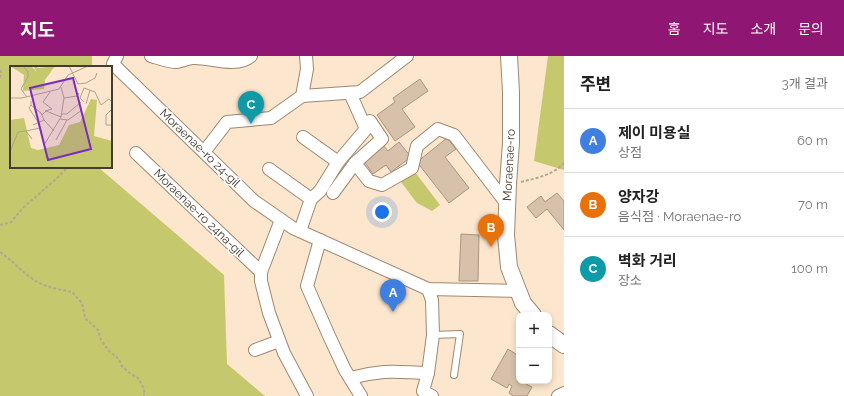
<!DOCTYPE html>
<html lang="ko">
<head>
<meta charset="utf-8">
<style>
	:root { --surface:#fff; --page:#f2f2f2; --text:#222; --muted:#767676; --line:#e0e0e0; --accent:#901673 }
	body { margin:0; font-family:Raleway,"Noto Sans KR",sans-serif; background:var(--page); color:var(--text) }
	.controls { position:absolute; right:12px; bottom:12px; display:grid; overflow:hidden; border-radius:8px; box-shadow:0 2px 6px #0003 }
	.controls button { width:36px; height:36px; display:grid; place-items:center; padding:0; border:0; border-bottom:1px solid var(--line); background:var(--surface); color:var(--text); font:20px sans-serif }
	.you { position:absolute; left:382px; top:156px; width:14px; height:14px; margin:-10px; border:3px solid #fff; border-radius:50%; background:#1a73e8; box-shadow:0 0 0 6px #1a73e833 }
	.badge { display:grid; place-items:center; width:26px; height:26px; border-radius:50%; background:var(--accent); color:#fff; font-size:13px; font-weight:700 }
	.pin { position:absolute; translate:-50% -33px; filter:drop-shadow(0 1px 2px #0008) }
	.pin::after { content:''; position:absolute; top:21px; width:14px; height:12px; background:inherit; clip-path:polygon(0 0,100% 0,50% 100%) }
	.list { margin:0; padding:0; list-style:none }
	h2 { display:flex; justify-content:space-between; align-items:center; height:52px; margin:0; padding:0 16px; font-size:17px }
	h2 small { font-size:13px; font-weight:400; color:var(--muted) }
	.list li { display:grid; grid-template-columns:26px 1fr auto; gap:12px; align-items:center; box-sizing:border-box; height:64px; padding:0 16px; border-top:1px solid var(--line) }
	.list b { display:block; font-size:15px; white-space:nowrap }
	.list p { margin:0; font-size:13px; white-space:nowrap; color:var(--muted) }
	.list em { font-size:13px; font-style:normal; color:var(--muted) }
	.map { position:relative; flex:none; width:564px; height:340px; overflow:hidden }
	header { display:flex; align-items:center; gap:24px; box-sizing:border-box; height:56px; padding:0 20px; background:var(--accent); color:#fff }
	header strong { font-size:19px }
	nav { display:flex; gap:22px; margin-inline-start:auto; font-size:14px }
	main { display:flex }
	aside { flex:1; background:var(--surface) }
	.map>svg:first-child { display:block }
	.green { fill:#c5c86d }
	.building { fill:#d7c1aa; stroke:#ab957f }
	.lines { fill:none; stroke-linecap:round; stroke-linejoin:round }
	.lane-casing { stroke:#9d8872; stroke-width:8 }
	.street-casing { stroke:#9d8872; stroke-width:14 }
	.secondary-casing { stroke:#9d8872; stroke-width:18 }
	.path { stroke:#b7a593; stroke-width:2; stroke-dasharray:3 2; stroke-linecap:butt }
	.lane { stroke:#fff; stroke-width:6 }
	.street { stroke:#fff; stroke-width:12 }
	.secondary { stroke:#fff; stroke-width:16 }
	.labels { text-anchor:middle; stroke-width:3.5; stroke-linejoin:round; paint-order:stroke }
	.street-label { font-size:12px; fill:#443b32; stroke:#fff }
	.inset-road { fill:none; stroke:#b3a290; stroke-width:1 }
	.view { fill:#7b2cbf; fill-opacity:0.15; stroke:#7b2cbf; stroke-width:2 }
	.inset-edge { fill:none; stroke:#443b32; stroke-width:2 }
</style>
</head>
<body>
<header>
<strong>지도</strong>
<nav><a>홈</a><a>지도</a><a>소개</a><a>문의</a></nav>
</header>
<main>
<div class="map">
<svg width="564" height="340" viewBox="0 0 564 340">
	<rect width="100%" height="100%" fill="#fde6ce"/>
	<g class="green">
		<polygon points="0,0 92,0 92,11 11,11 11,111 98,111 224,219 227,308 265,340 0,340"/>
		<polygon points="548,0 564,0 564,114 534,105"/>
		<polygon points="415,116 440,149 432,155 417,147 401,126"/>
	</g>
	<g class="building">
		<polygon points="420,23 428,35 402,53 415,71 395,85 377,59 395,46 393,42"/>
		<polygon points="447,82 456,93 445,101 469,132 449,147 417,106"/>
		<polygon points="399,86 411,101 391,116 386,109 373,118 363,104 383,89 388,95"/>
		<polygon points="557,137 564,145 564,174 547,153 536,162 527,151 541,140 545,146"/>
		<polygon points="461,178 479,179 478,225 459,225"/>
		<polygon points="508,293 519,300 519,325 527,325 526,328 532,331 527,340 513,340 509,337 512,330 509,328 507,332 491,323"/>
	</g>
	<g class="lines">
		<g class="lane-casing">
			<polyline id="lane" points="433,279 460,278 454,319"/>
		</g>
		<g class="street-casing">
			<g id="street">
				<polyline points="117,0 113,8 254,145 293,172 428,233 517,235"/>
				<path d="M 151,0 C 158,2 169,6 175,6 C 181,6 187,2 193,2 C 210,1 235,13 251,0"/>
				<polyline points="302,40 360,36 407,0"/>
				<polyline points="370,65 382,83 355,107 369,125 382,129 412,112 417,90 438,73 454,79 507,148"/>
				<polyline points="303,81 338,106"/>
				<polyline points="204,96 227,66 271,62 302,40 307,13 306,0"/>
				<polyline points="136,97 261,216"/>
				<polyline points="269,113 311,143"/>
				<polyline points="333,137 355,107"/>
				<polyline points="281,164 261,216 261,225 269,257 284,297 307,340"/>
				<polyline points="300,175 311,143 320,135 338,106 366,73 350,37"/>
				<polyline points="320,184 307,230 330,282 345,314 361,340"/>
				<polyline points="428,233 432,244 433,279 428,317 423,335 432,340"/>
				<polyline points="255,294 279,285"/>
				<path d="M 350,322 C 361,319 372,317 384,316 C 399,315 413,317 428,317"/>
				<polyline points="558,340 564,337"/>
			</g>
		</g>
		<g class="secondary-casing">
			<g id="secondary">
				<polyline points="509,0 511,36 511,87 508,128 506,179 509,211 523,247 533,259"/>
				<polyline points="549,278 564,289"/>
			</g>
		</g>
		<g class="path">
			<polyline points="0,14 1,16 0,22"/>
			<path d="M 521,126 C 537,122 553,119 564,107"/>
			<polyline points="0,169 11,166 23,152 57,122 68,111"/>
			<path d="M 0,196 C 12,204 20,214 31,222 C 43,231 58,233 72,236 L 82,247 L 85,262 L 98,274 L 101,284 L 109,295 L 119,303 L 121,309 L 128,316 L 138,322 L 144,333 L 144,340"/>
		</g>
		<use href="#lane" class="lane"/>
		<use href="#street" class="street"/>
		<use href="#secondary" class="secondary"/>
	</g>
	<g class="labels">
		<g class="street-label">
			<text transform="translate(200 92) rotate(44)" y="4">Moraenae-ro 24-gil</text>
			<text transform="translate(509 109) rotate(-87)" y="4">Moraenae-ro</text>
			<text transform="translate(199 157) rotate(44)" y="4">Moraenae-ro 24na-gil</text>
		</g>
	</g>
	<g transform="translate(10 10)">
		<rect width="102" height="102" fill="#fde6ce"/>
		<path d="M 0,0 L 21,0 L 27,6 L 23,0 L 29,2 L 45,0 L 35,14 L 34,23 L 13,25 L 14,9 ZM 81,33 L 87,34 L 84,70 L 102,75 L 102,102 L 0,102 L 0,54 L 14,52 L 21,82 L 28,84 L 49,79 L 59,59 L 70,56 Z" fill="#c5c86d"/>
		<path class="inset-road" d="M 13,0 L 18,6 L 18,11 L 11,23 L 17,31M 59,0 L 68,18 L 76,17 L 85,12 L 87,7M 0,32 L 12,32 L 49,23 L 58,9 L 78,0M 54,32 L 67,30 L 69,27M 21,35 L 21,39 L 31,47 L 34,54M 74,36 L 70,32 L 74,22 L 85,26 L 91,39 L 99,33 L 102,36M 76,38 L 80,24M 21,39 L 19,42 L 28,56M 102,43 L 96,49 L 96,59 L 102,59M 35,45 L 42,43 L 33,36 L 40,26M 51,48 L 57,48 L 71,36M 32,49 L 36,45 L 51,51M 50,53 L 58,54 L 72,44M 23,59 L 34,54 L 44,65M 16,65 L 30,62 L 34,79M 46,74 L 57,54M 34,79 L 51,51 L 54,32 L 51,21M 0,86 L 8,66 L 16,65 L 22,73"/>
		<path class="view" d="M 63,12 L 81,83 L 38,94 L 20,22 Z"/>
		<rect width="102" height="102" class="inset-edge"/>
	</g>
</svg>
<div class="controls">
<button>+</button>
<button>−</button>
</div>
<div class="you"></div>
<div class="pin badge" style="left:393px;top:256px;background:#3f7fe0">A</div>
<div class="pin badge" style="left:491px;top:191px;background:#e8710a">B</div>
<div class="pin badge" style="left:251px;top:68px;background:#0f9aa8">C</div>
</div>
<aside>
<h2>주변<small>3개 결과</small></h2>
<ul class="list">
<li><span class="badge" style="background:#3f7fe0">A</span><div><b>제이 미용실</b><p>상점</p></div><em>60 m</em></li>
<li><span class="badge" style="background:#e8710a">B</span><div><b>양자강</b><p>음식점 · Moraenae-ro</p></div><em>70 m</em></li>
<li><span class="badge" style="background:#0f9aa8">C</span><div><b>벽화 거리</b><p>장소</p></div><em>100 m</em></li>
</ul>
</aside>
</main>
</body>
</html>
